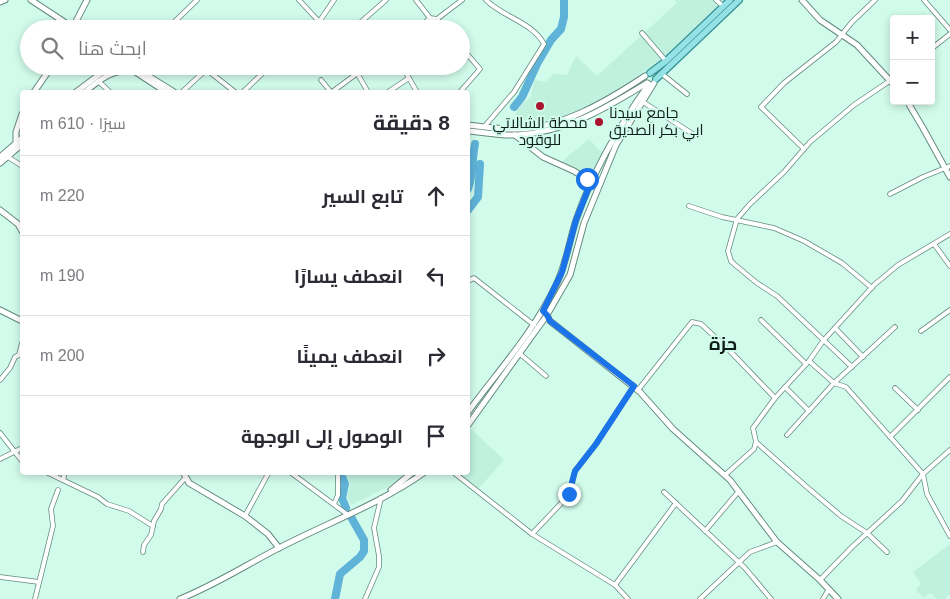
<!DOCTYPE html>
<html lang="ar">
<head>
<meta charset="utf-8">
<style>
	:root { --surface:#fff; --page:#f2f2f3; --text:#2b2b33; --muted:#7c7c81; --line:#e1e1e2 }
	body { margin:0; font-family:Arial,Cairo,sans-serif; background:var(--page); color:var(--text); direction:rtl }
	.controls { position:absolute; right:15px; top:15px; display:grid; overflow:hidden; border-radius:5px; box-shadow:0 2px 8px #0003 }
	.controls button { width:45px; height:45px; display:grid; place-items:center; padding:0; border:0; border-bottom:1px solid var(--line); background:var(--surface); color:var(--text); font:25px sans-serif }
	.stop { position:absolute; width:15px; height:15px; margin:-11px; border:4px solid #1a73e8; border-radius:50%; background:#fff }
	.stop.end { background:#1a73e8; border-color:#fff; box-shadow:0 1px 5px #0008 }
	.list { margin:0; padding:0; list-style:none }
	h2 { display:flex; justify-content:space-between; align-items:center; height:65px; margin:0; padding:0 20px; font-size:21px }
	h2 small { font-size:16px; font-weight:400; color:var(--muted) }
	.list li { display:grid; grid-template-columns:32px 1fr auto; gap:15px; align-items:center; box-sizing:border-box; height:80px; padding:0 20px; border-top:1px solid var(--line) }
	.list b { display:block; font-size:19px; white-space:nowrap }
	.list em { font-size:16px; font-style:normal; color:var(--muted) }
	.icon { flex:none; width:28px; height:28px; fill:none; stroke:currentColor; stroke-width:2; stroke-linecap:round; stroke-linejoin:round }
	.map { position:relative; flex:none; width:950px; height:599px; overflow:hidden; direction:ltr }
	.search { position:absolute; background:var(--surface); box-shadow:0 2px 8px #0003; left:20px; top:20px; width:450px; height:55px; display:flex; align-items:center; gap:12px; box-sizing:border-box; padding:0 18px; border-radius:28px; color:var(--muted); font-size:19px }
	.panel { position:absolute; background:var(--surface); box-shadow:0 2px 8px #0003; left:20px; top:90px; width:450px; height:385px; border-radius:5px; direction:rtl }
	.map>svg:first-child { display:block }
	.built { fill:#bff1de }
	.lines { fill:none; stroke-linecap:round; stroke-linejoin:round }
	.river { stroke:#5fb2d8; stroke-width:8 }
	.street-casing { stroke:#658b7d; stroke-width:5.5 }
	.secondary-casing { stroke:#658b7d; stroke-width:7 }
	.primary-casing { stroke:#389194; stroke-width:8 }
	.street { stroke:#fff; stroke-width:4 }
	.secondary { stroke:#fff; stroke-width:5 }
	.primary { stroke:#95e2e6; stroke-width:5.5 }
	.route { stroke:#1a73e8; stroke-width:6 }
	.poi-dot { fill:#aa132f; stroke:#d1fbeb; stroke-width:2 }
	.labels { text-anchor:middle; stroke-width:4; stroke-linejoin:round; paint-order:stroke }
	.poi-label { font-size:15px; fill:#0e1d18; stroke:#d1fbeb; text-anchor:start }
	.quarter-label { font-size:18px; font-weight:bold; fill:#0e1d18; stroke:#d1fbeb }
</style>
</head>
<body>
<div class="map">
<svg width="950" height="599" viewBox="0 0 950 599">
	<rect width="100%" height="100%" fill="#d1fbeb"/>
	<g class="built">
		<polygon points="675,0 724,0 662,59 615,92 589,107 566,115 529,125 512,126 517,110 523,103 531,97 534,80 546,82 553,74 567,75 576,56 597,76 677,3"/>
		<polygon points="589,139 603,154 589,176 575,167 560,163"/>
		<polygon points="468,426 504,460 479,488 463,478 456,473 468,472"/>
		<polygon points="345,473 408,473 389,486 351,505 347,497 350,485"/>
		<polygon points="950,544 950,594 945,599 937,599 930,593 924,598 916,590 921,584 913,572"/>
	</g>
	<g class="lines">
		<g class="river">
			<polyline points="514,107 522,97 537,64 551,40 561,29 564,17 564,0"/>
			<path d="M 468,189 C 473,177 472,158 475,144"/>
			<polyline points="468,210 478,197 480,164"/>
			<polyline points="340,472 345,484 342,498 346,508"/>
			<polyline points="335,599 340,574 360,557 364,551 364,540 351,517"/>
		</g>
		<g class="street-casing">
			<g id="street">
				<polyline points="299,0 326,29"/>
				<polyline points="416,0 430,18 437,19 445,29"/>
				<polyline points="716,0 723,6"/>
				<polyline points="924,0 950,30"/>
				<polyline points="437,19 462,0"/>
				<polyline points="319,22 334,0"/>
				<polyline points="167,29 197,0"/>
				<polyline points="353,29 386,0"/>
				<polyline points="418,29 430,18"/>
				<polyline points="642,33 666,61"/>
				<polyline points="931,49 950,34"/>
				<polyline points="202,66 235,92"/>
				<polyline points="353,66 368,92"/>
				<polyline points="402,66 417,92"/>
				<polyline points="662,74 687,94"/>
				<polyline points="321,80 331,92"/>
				<polyline points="98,81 110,92"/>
				<polyline points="182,92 210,66"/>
				<polyline points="243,92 270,66"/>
				<polyline points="332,92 367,66"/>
				<polyline points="388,92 409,78"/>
				<polyline points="460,92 480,69 461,47"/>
				<polyline points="643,102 696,136"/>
				<path d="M 484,127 L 514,92 L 544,44 C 532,22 503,17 486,0"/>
				<polyline points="804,149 761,107 784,83 836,42 852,22 875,0"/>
				<polyline points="8,157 22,166"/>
				<polyline points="890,194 923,177 950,166"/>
				<polyline points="689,206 722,217 774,228 804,241 842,263 872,288"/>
				<polyline points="934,244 950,266"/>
				<polyline points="468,281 474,278 534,325"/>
				<polyline points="761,320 806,364"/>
				<polyline points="835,328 863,357"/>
				<polyline points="921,331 950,310"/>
				<polyline points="519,353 546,376"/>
				<polyline points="809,361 834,383 846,387 923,474 927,494 950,536"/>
				<polyline points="852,367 777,296 757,283 734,264 731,261 728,251 737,219 750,204 784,172 810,142 854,105 894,78"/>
				<polyline points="0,380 10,368 15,357 19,355 22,343"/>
				<polyline points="785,387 809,411"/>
				<polyline points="895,388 918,410"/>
				<polyline points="638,390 692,322 701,324 729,350 775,398"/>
				<polyline points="0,433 22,461"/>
				<polyline points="787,435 834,383 895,327"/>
				<polyline points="890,437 950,377"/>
				<polyline points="756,442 808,488 841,516 867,533 887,552"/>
				<polyline points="0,459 22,448"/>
				<polyline points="46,472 98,497 107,504 129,511 153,526"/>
				<polyline points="290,472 348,515"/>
				<polyline points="453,472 532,534 615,585 628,599"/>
				<polyline points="725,475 754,449 756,442 753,428 775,398 809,361 823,341 874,285 898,265 950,234"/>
				<polyline points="63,480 65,472"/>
				<polyline points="664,492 745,568 771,599"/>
				<polyline points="334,504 338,495 338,472"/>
				<polyline points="245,516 269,472"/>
				<polyline points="705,531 739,491"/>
				<polyline points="532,534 569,495 575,471 596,444 634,386"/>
				<polyline points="143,552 144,545 151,535 154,521 161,509 162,504 186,477"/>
				<polyline points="0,577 39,582"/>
				<polyline points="820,580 852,547 902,501 923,474 950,450"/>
				<polyline points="615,585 676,503"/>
				<polyline points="35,599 53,526 51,509 58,490"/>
				<polyline points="365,599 379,567 379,556 374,528 381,498"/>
				<polyline points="700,599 750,552 777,542"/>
				<polyline points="823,599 829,589"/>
			</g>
		</g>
		<g class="secondary-casing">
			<g id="secondary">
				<polyline points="31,0 75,29"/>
				<polyline points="802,0 820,20 857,45 894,85"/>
				<polyline points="0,2 5,0"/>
				<polyline points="72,29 87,0"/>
				<polyline points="132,66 174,92"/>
				<polyline points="34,92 52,66"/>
				<polyline points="76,92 104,71 120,66"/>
				<path d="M 85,92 C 99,80 114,68 134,71 L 166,92"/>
				<polyline points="907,101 923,128 950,177"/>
				<path d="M 468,125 C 483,127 499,129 514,129 C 559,130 609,100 645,76"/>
				<path d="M 468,131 C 484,132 501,136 517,135 C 567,132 606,108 647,83"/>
				<polyline points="515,135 543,157 574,171 591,182"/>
				<polyline points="16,143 16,132 22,114"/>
				<polyline points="0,157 22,138"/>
				<polyline points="0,163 22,144"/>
				<polyline points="0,210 18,224 22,231"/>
				<polyline points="0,310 22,321"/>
				<polyline points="543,311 547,315 550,321 640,392 673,429 730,480 777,542 820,580 838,599"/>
				<path d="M 468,412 C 498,371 534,332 556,285 C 566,265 569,242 576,220 C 593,171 619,126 649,84"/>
				<polyline points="468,425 547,315 570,275 584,223 616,145 654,83"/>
				<polyline points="183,472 189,483 245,516 268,534 279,548"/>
				<polyline points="391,490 413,472"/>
				<path d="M 180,599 C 215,585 246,565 279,548 C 327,523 380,504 425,472"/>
			</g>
		</g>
		<g class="primary-casing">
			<g id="primary">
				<polyline points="650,73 666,61 730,0"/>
				<polyline points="656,79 739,0"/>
			</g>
		</g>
		<use href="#street" class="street"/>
		<use href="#secondary" class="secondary"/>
		<use href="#primary" class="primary"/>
	</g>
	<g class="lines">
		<polyline class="route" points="569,494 575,471 596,444 634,386 550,321 547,315 543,311 562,272 576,220 591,182 587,179"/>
	</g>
	<g class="poi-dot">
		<circle cx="540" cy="106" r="5"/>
		<circle cx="599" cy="122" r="5"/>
	</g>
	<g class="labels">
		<g class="poi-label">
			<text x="609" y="118">جامع سيدنا<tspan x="609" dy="17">ابي بكر الصديق</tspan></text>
			<text x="540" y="128" text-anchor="middle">محطة الشالاتي<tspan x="540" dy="17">للوقود</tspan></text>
		</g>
		<g class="quarter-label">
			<text x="723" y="350">حزة</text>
		</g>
	</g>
</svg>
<div class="controls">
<button>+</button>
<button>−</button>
</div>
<div class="stop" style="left:587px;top:179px"></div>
<div class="stop end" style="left:569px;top:494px"></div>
<div class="search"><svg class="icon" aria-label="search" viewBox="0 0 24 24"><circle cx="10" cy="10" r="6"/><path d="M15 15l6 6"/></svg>ابحث هنا</div>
<section class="panel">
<h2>8 دقيقة<small>سيرًا · 610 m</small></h2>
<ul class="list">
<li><svg class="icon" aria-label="ahead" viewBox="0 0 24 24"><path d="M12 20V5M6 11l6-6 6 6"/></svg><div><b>تابع السير</b></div><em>220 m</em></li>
<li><svg class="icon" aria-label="left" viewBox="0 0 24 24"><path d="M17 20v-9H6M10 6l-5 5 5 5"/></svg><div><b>انعطف يسارًا</b></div><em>190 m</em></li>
<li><svg class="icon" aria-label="right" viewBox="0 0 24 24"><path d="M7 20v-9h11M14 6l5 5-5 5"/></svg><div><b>انعطف يمينًا</b></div><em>200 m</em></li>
<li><svg class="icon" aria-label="arrive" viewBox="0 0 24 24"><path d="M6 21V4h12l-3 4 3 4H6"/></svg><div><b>الوصول إلى الوجهة</b></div></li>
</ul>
</section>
</div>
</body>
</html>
